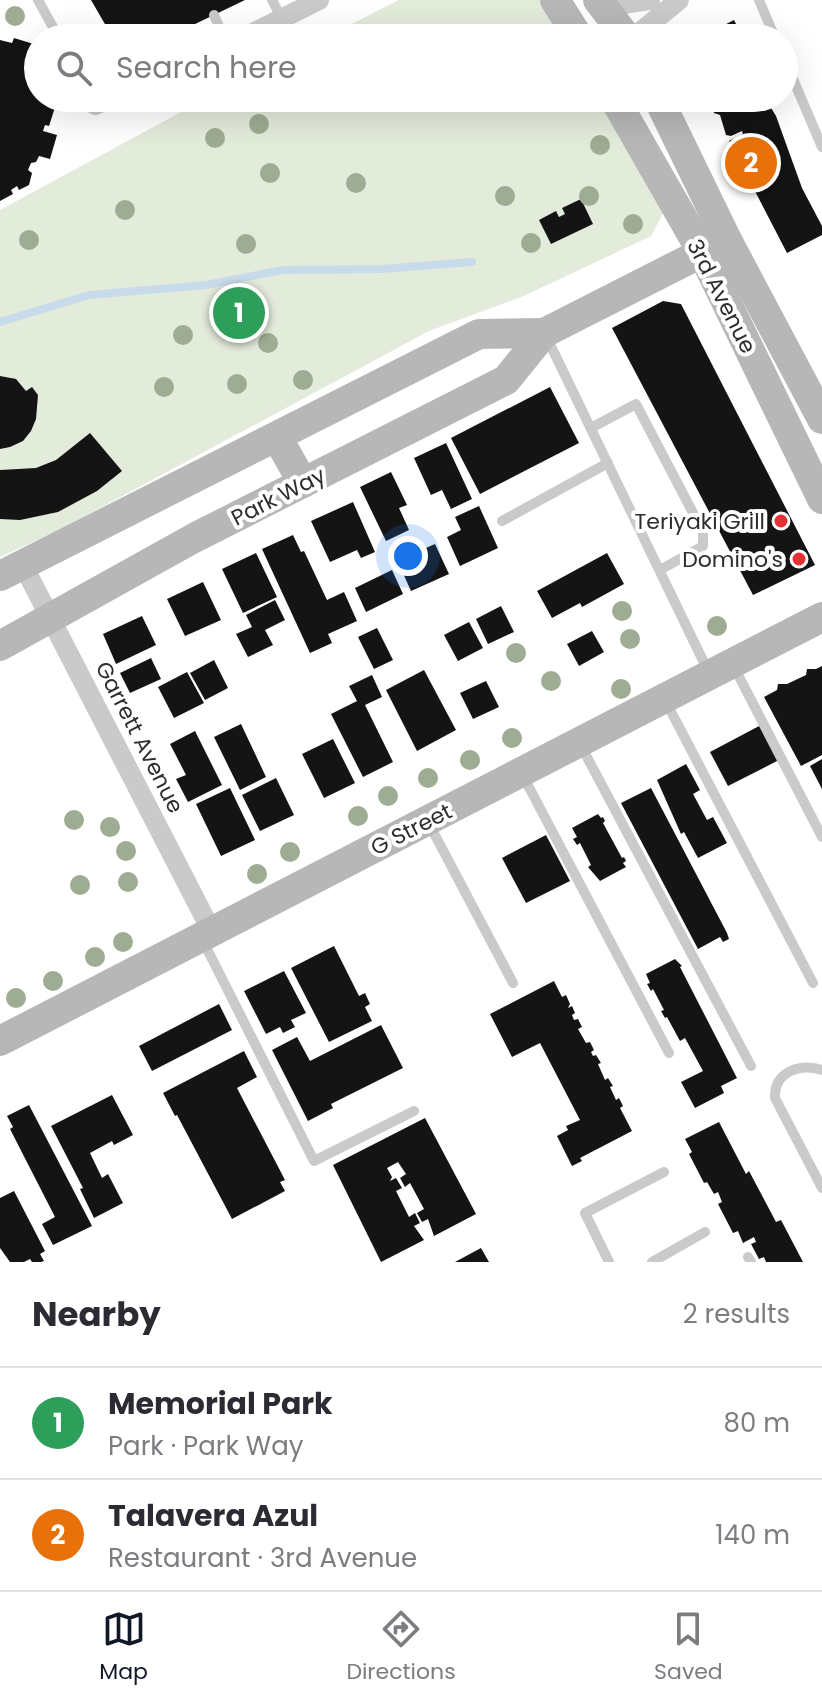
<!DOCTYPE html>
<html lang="en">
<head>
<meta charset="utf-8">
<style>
	:root { --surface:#fff; --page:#f7f7f7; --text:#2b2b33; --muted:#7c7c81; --line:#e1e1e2; --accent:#111827 }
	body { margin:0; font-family:Poppins,sans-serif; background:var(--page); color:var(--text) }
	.you { position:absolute; left:408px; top:556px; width:28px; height:28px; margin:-20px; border:6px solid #fff; border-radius:50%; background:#1a73e8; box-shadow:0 0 0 12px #1a73e833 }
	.badge { display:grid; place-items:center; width:52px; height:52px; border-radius:50%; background:var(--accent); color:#fff; font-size:26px; font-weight:700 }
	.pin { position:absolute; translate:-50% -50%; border:4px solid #fff; box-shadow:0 2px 8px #0006 }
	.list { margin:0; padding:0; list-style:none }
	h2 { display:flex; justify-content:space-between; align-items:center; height:104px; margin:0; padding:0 32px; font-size:34px }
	h2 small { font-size:26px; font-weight:400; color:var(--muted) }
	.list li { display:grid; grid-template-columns:52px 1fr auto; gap:24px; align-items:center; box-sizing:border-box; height:112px; padding:0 32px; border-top:2px solid var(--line) }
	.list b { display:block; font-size:30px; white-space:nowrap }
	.list p { margin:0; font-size:26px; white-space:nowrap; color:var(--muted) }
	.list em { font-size:26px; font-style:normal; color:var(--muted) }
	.icon { flex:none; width:44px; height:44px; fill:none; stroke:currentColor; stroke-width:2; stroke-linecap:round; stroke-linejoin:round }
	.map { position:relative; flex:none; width:822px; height:1262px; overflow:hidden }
	.search { position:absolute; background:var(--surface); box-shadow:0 8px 32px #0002; left:24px; right:24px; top:24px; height:88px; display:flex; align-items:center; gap:20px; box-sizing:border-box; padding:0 28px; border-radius:44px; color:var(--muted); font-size:30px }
	.sheet { height:328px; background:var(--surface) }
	nav { display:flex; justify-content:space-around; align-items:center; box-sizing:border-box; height:112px; border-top:2px solid var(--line); background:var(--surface); font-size:22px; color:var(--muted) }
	nav a { display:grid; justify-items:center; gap:4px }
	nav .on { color:var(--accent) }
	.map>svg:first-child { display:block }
	.green { fill:#e3ebdb }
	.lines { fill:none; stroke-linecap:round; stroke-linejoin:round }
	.stream { stroke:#c7dbeb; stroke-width:8 }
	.building { fill:#141414 }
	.lane { stroke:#cacaca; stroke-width:10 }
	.street { stroke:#cacaca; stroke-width:20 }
	.secondary { stroke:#b7b7b7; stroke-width:30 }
	.tree { fill:#9eac93 }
	.poi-dot { fill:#e33037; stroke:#fff; stroke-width:3 }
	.labels { text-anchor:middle; stroke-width:8; stroke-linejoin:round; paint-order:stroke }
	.street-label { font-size:22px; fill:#2d2d2d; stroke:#fff }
	.poi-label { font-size:22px; fill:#2d2d2d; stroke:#fff; text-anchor:end }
</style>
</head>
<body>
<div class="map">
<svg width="822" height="1262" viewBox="0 0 822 1262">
	<rect width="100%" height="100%" fill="#fff"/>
	<g class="green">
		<polygon points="399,0 543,0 565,38 324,38"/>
		<polygon points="207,98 601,98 665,210 651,236 526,295 429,331 61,529 0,557 0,210"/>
	</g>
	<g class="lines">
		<polyline class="stream" points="0,322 89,295 206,285 283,270 381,269 472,262"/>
	</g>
	<g class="building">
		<polygon points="91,0 245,0 166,38 113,38"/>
		<polygon points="734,20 742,36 741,38 699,38"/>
		<polygon points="14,38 37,45 35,51 38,52 38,98 58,98 49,126 45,125 43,131 57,135 50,159 39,156 36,162 31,163 28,170 32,173 29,185 19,190 17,186 11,190 13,194 0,201 0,40 12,43"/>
		<polygon points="712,98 765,98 776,116 802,188 822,226 822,235 787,253 729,141 743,134 742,131 731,136 726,135 720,115 714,113 712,107"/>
		<polygon points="581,199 593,224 551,244 539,220 556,211 559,217 565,214 562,208"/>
		<polygon points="663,301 681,304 815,565 753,595 612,328"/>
		<polygon points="0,376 16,379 26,391 32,387 38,395 36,419 31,431 23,441 10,447 0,449"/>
		<polygon points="550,387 579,443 480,494 451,438"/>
		<polygon points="90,433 122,471 97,491 58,512 20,520 0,519 0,470 36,468 56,460"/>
		<polygon points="446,443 472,499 451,509 442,490 431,495 414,458"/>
		<polygon points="391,472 407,505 399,508 409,530 386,541 360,487"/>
		<polygon points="353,502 375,552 361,558 357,550 330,562 311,521"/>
		<polygon points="479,506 498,548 460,566 447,537 461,530 455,517"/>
		<polygon points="293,535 301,552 304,551 327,600 344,592 357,621 328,634 332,643 310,653 262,549"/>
		<polygon points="414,542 419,551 435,544 449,574 411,591 393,551"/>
		<polygon points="256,553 277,597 243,613 222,569"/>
		<polygon points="607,553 624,584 582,607 580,603 552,618 537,591"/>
		<polygon points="392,570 403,594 366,612 355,588"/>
		<polygon points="203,582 221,620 185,636 167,599"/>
		<polygon points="275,600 285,620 265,630 273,645 248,657 236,634 252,627 246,615"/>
		<polygon points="501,606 514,632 488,644 476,619"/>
		<polygon points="142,616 156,645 116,664 103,634"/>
		<polygon points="469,622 483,648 458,661 444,635"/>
		<polygon points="377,628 393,660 374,669 358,637"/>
		<polygon points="592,631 604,652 579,666 567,644"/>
		<polygon points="151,658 161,679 130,693 120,673"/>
		<polygon points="214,660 228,688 205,700 190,673"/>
		<polygon points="822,666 822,755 801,766 764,697 777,690 778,684 787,684 806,675 807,669 816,669"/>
		<polygon points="424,670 456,730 417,751 386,690"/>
		<polygon points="187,672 204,703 174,718 158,687"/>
		<polygon points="372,675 382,697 365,705 393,762 363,777 331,714 357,701 349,686"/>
		<polygon points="486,681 499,707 473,719 460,693"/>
		<polygon points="241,724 266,777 240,790 214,737"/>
		<polygon points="761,725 779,760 728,786 710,752"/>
		<polygon points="195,731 222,785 188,802 176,779 186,775 170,744"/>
		<polygon points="333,739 355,783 324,798 302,754"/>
		<polygon points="822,759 822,789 810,766"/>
		<polygon points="686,764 700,790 693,794 707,820 713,817 727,843 698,858 684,832 681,834 657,780"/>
		<polygon points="276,778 294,815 260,831 242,795"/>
		<polygon points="230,788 255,840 221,856 196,804"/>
		<polygon points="651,788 727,933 729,939 723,942 720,937 698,949 621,803"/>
		<polygon points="598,814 601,818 603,817 605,821 603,823 622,858 624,857 626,861 623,863 626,867 600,881 588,867 591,865 580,843 577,845 573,839 577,837 572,828"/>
		<polygon points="546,835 570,881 526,903 502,858"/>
		<polygon points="334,946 359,996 365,993 370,1004 365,1007 372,1021 329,1042 291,968"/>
		<polygon points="675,959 682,966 680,967 737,1078 721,1086 724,1093 695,1108 681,1082 703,1071 685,1038 680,1041 667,1017 665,1018 661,1011 664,1010 653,989 651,991 647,984 650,983 646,974"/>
		<polygon points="284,971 306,1013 291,1020 295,1027 283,1033 280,1027 266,1034 244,991"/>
		<polygon points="554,981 562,997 566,995 570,1004 568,1008 572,1006 575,1013 572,1015 574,1020 578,1019 582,1027 578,1029 586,1043 590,1042 594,1050 591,1052 593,1056 596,1055 601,1063 598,1064 605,1080 608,1078 613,1086 610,1087 616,1100 619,1098 623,1106 620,1108 632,1131 580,1158 582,1161 572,1166 557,1136 568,1130 566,1126 580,1120 540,1043 512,1057 490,1014"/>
		<polygon points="219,1004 232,1030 152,1071 139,1046"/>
		<polygon points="381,1025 403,1068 331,1104 333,1108 308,1121 272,1050 297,1037 310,1061"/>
		<polygon points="244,1051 257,1077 237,1088 285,1180 280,1182 285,1191 232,1219 177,1115 175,1116 163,1093"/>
		<polygon points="112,1095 133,1135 114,1145 112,1141 90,1153 102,1178 108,1174 123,1203 94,1218 80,1189 83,1188 51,1126"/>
		<polygon points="29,1105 92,1226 53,1245 42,1224 55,1217 10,1129 13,1127 7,1116"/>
		<polygon points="425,1118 476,1214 434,1236 428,1219 422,1222 417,1213 424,1209 410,1183 405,1187 400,1178 406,1174 398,1162 387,1168 392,1177 390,1181 396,1178 402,1188 396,1191 409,1217 415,1213 420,1223 414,1226 424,1240 381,1262 333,1165"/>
		<polygon points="719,1122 746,1174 749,1171 776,1222 781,1220 803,1262 766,1262 764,1257 759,1259 751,1244 756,1242 754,1237 743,1243 738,1231 733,1233 718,1204 722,1202 718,1192 714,1194 707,1182 704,1183 689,1154 692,1152 685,1139"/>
		<polygon points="14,1191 45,1251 40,1254 44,1261 41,1262 32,1262 30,1259 24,1262 10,1262 0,1248 0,1198"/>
		<polygon points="481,1248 489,1262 455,1262"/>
	</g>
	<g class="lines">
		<g class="lane">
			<polyline points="38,0 59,38"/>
			<polyline points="272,0 282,19"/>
			<polyline points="759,0 775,38"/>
			<polyline points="214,15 224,38"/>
			<polyline points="784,58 822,147"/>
			<polyline points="547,338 709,673"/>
			<polyline points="591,428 636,404 703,532 703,546 660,570"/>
			<polyline points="502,521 608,463"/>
			<polyline points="733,665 822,837"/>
			<polyline points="665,700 813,983"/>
			<polyline points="580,744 751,1066"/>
			<polyline points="522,774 669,1053"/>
			<polyline points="428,822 513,983"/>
			<polyline points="202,939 314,1161 414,1111"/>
			<path d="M 822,1070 C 799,1063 774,1072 775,1098 L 822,1188"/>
			<polyline points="748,1257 751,1262"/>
			<polyline points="609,1262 585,1213 664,1172"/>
			<polyline points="652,1262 705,1232"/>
		</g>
		<g class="street">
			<polyline points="599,2 616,5 650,0"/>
			<polyline points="243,38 319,0"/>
			<polyline points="633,38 679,0"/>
			<polyline points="95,105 111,98"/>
			<polyline points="23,565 212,932"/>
		</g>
		<g class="secondary">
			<polyline points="555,0 579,38"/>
			<polyline points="598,0 627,38"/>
			<polyline points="614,98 702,252 822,499"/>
			<polyline points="658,98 727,240 822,419"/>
			<polyline points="277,437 303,483"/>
			<polyline points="0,576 479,334 544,333"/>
			<polyline points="0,646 194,538 506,380 544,333 727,240"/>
			<polyline points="0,1041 822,617"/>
		</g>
	</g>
	<g class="tree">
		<circle cx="15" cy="16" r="10"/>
		<circle cx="259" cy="124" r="10"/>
		<circle cx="215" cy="138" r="10"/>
		<circle cx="600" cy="145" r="10"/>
		<circle cx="270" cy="173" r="10"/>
		<circle cx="356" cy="183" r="10"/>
		<circle cx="505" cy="196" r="10"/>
		<circle cx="589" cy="196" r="10"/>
		<circle cx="125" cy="210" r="10"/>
		<circle cx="633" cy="224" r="10"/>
		<circle cx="29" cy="240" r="10"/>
		<circle cx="531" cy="243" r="10"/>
		<circle cx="246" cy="244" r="10"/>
		<circle cx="183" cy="335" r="10"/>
		<circle cx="268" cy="343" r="10"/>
		<circle cx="303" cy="380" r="10"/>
		<circle cx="237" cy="384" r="10"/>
		<circle cx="164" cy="387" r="10"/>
		<circle cx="622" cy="611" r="10"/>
		<circle cx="717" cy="626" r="10"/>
		<circle cx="630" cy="639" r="10"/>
		<circle cx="516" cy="653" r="10"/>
		<circle cx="551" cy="681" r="10"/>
		<circle cx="621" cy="689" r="10"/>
		<circle cx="512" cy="738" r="10"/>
		<circle cx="470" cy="760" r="10"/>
		<circle cx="428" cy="778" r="10"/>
		<circle cx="388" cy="796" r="10"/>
		<circle cx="358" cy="816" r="10"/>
		<circle cx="74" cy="820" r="10"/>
		<circle cx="110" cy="827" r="10"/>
		<circle cx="126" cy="851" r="10"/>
		<circle cx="290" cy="852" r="10"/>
		<circle cx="257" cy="874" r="10"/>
		<circle cx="128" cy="882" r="10"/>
		<circle cx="80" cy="885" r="10"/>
		<circle cx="123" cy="942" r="10"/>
		<circle cx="95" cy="957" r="10"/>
		<circle cx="53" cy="981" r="10"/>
		<circle cx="16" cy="998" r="10"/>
	</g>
	<g class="poi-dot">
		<circle cx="781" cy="521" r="8"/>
		<circle cx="799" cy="559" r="8"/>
	</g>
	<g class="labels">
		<g class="street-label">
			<text transform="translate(722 296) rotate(63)" y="8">3rd Avenue</text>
			<text transform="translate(278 496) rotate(-27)" y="8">Park Way</text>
			<text transform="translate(140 737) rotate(63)" y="8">Garrett Avenue</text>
			<text transform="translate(411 829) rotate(-27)" y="8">G Street</text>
		</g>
		<g class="poi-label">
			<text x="765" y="529">Teriyaki Grill</text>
			<text x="783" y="567">Domino's</text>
		</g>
	</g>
</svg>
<div class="you"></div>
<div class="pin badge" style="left:239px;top:313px;background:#2e9e5b">1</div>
<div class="pin badge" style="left:751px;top:163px;background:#e8710a">2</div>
<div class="search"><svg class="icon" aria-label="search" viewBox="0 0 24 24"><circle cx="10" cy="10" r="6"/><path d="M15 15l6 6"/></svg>Search here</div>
</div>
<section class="sheet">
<h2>Nearby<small>2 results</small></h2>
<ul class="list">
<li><span class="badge" style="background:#2e9e5b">1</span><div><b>Memorial Park</b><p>Park · Park Way</p></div><em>80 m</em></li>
<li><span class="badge" style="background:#e8710a">2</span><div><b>Talavera Azul</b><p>Restaurant · 3rd Avenue</p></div><em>140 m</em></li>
</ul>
</section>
<nav>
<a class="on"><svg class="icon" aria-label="map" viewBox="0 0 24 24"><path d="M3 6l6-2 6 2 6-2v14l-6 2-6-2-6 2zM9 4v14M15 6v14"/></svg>Map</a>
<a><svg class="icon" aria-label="directions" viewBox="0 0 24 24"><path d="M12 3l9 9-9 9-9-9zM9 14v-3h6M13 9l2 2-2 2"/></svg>Directions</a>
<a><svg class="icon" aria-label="saved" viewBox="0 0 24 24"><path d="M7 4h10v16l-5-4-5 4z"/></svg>Saved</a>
</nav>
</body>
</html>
